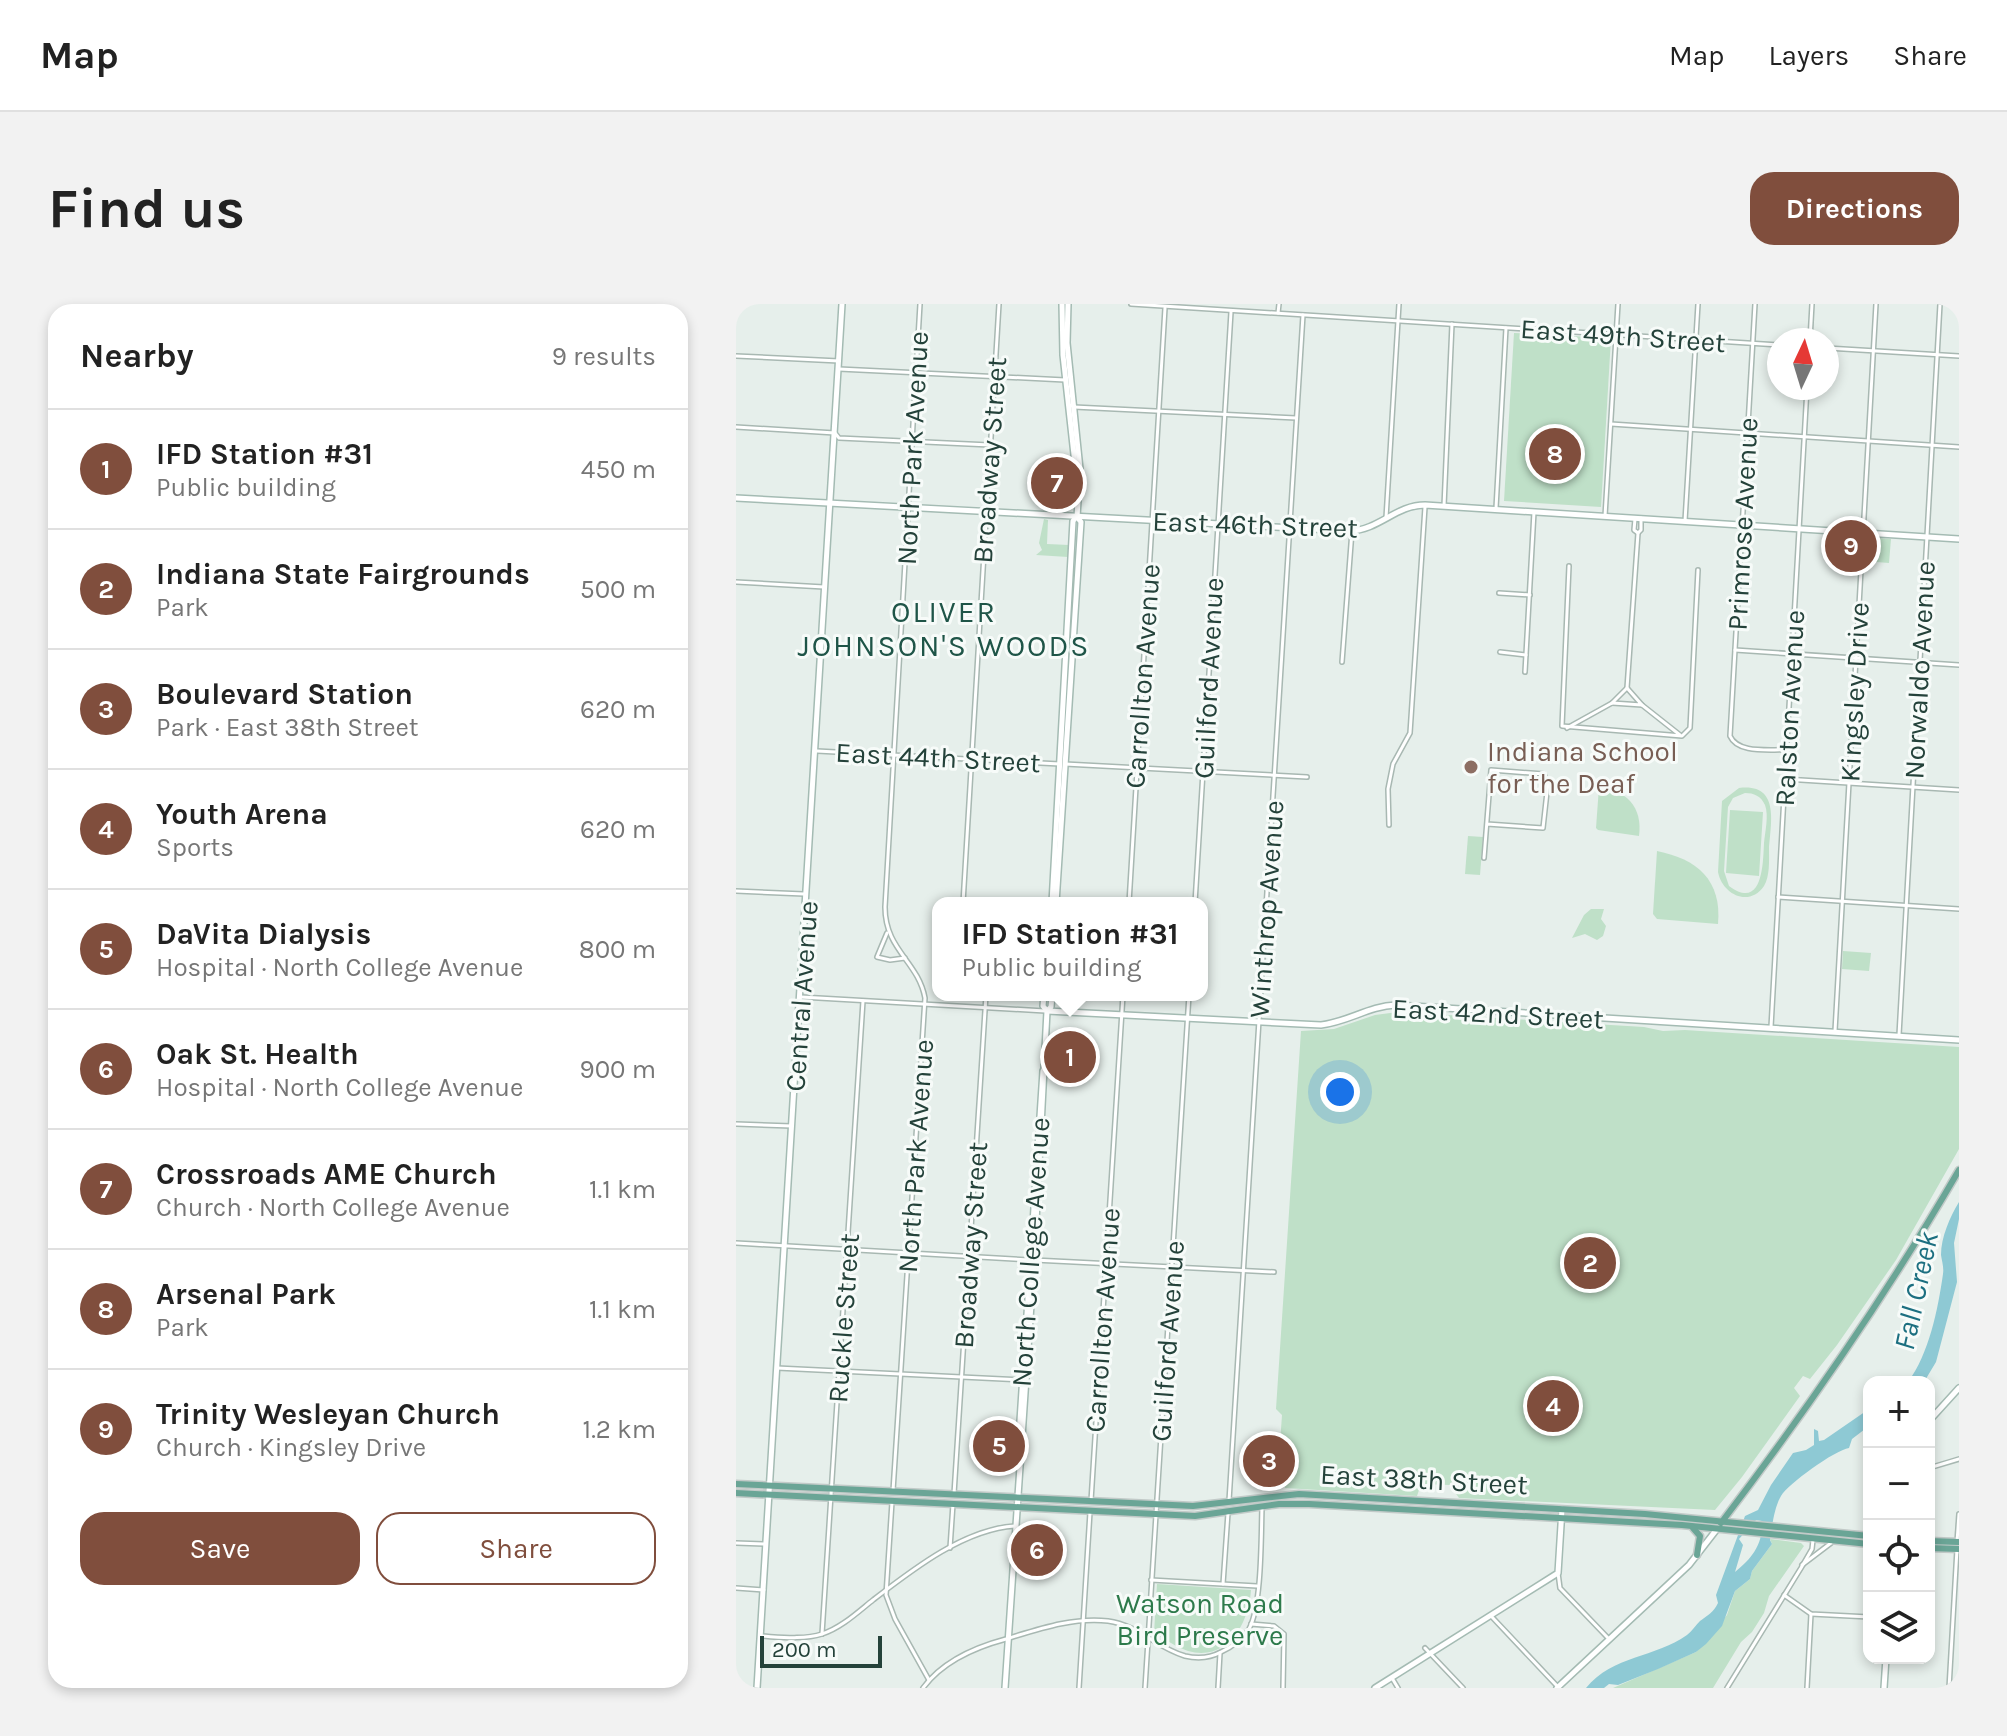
<!DOCTYPE html>
<html lang="en">
<head>
<meta charset="utf-8">
<style>
	:root { --surface:#fff; --page:#f2f2f2; --text:#222; --muted:#767676; --line:#e0e0e0; --accent:#804e3d }
	body { margin:0; font-family:Karla,sans-serif; background:var(--page); color:var(--text) }
	.controls { position:absolute; right:24px; bottom:24px; display:grid; overflow:hidden; border-radius:16px; box-shadow:0 4px 12px #0003 }
	.controls button { width:72px; height:72px; display:grid; place-items:center; padding:0; border:0; border-bottom:2px solid var(--line); background:var(--surface); color:var(--text); font:40px sans-serif }
	.compass { position:absolute; left:1031px; top:24px; width:72px; height:72px; border-radius:50%; background:var(--surface); box-shadow:0 4px 12px #0003; rotate:4deg }
	.scale { position:absolute; left:24px; bottom:20px; width:122px; box-sizing:border-box; padding-left:8px; border:4px solid #24423a; border-top:0; font-size:22px; line-height:28px; white-space:nowrap; color:#24423a; -webkit-text-stroke:6px #f7fbf9; paint-order:stroke }
	.you { position:absolute; left:604px; top:788px; width:28px; height:28px; margin:-20px; border:6px solid #fff; border-radius:50%; background:#1a73e8; box-shadow:0 0 0 12px #1a73e833 }
	.badge { display:grid; place-items:center; width:52px; height:52px; border-radius:50%; background:var(--accent); color:#fff; font-size:26px; font-weight:700 }
	.pin { position:absolute; translate:-50% -50%; border:4px solid #fff; box-shadow:0 2px 8px #0006 }
	.popup { position:absolute; left:196px; top:593px; width:276px; height:104px; box-sizing:border-box; display:grid; place-content:center; border-radius:16px; background:var(--surface); filter:drop-shadow(0 2px 6px #0005); font-size:26px; white-space:nowrap; color:var(--muted) }
	.popup b { font-size:30px; color:var(--text) }
	.popup::after { content:''; position:absolute; left:50%; top:100%; margin-left:-16px; border:16px solid transparent; border-top-color:var(--surface) }
	.list { margin:0; padding:0; list-style:none }
	h2 { display:flex; justify-content:space-between; align-items:center; height:104px; margin:0; padding:0 32px; font-size:34px }
	h2 small { font-size:26px; font-weight:400; color:var(--muted) }
	.list li { display:grid; grid-template-columns:52px 1fr auto; gap:24px; align-items:center; box-sizing:border-box; height:120px; padding:0 32px; border-top:2px solid var(--line) }
	.list b { display:block; font-size:30px; white-space:nowrap }
	.list p { margin:0; font-size:26px; white-space:nowrap; color:var(--muted) }
	.list em { font-size:26px; font-style:normal; color:var(--muted) }
	.actions { display:flex; gap:16px; padding:24px 32px }
	.actions a { flex:1; padding:18px 0; border:2px solid var(--accent); border-radius:24px; text-align:center; font-size:28px; color:var(--accent) }
	.actions .main { background:var(--accent); color:#fff }
	.icon { flex:none; width:44px; height:44px; fill:none; stroke:currentColor; stroke-width:2; stroke-linecap:round; stroke-linejoin:round }
	.map { position:relative; flex:none; width:1223px; height:1384px; overflow:hidden; border-radius:24px }
	header { display:flex; align-items:center; gap:48px; box-sizing:border-box; height:112px; padding:0 40px; background:var(--surface); border-bottom:2px solid var(--line) }
	header strong { font-size:38px }
	nav { display:flex; gap:44px; margin-inline-start:auto; font-size:28px }
	.intro { display:flex; align-items:center; justify-content:space-between; box-sizing:border-box; height:192px; padding:0 48px }
	h1 { margin:0; font-size:56px }
	.button { padding:20px 36px; border-radius:24px; background:var(--accent); color:#fff; font-size:28px; font-weight:700 }
	main { display:flex; gap:48px; padding:0 48px }
	aside { flex:1; background:var(--surface); border-radius:24px; box-shadow:0 4px 12px #0003 }
	.map>svg:first-child { display:block }
	.green { fill:#bfe0c8; fill-rule:evenodd }
	.water { fill:#8ec9d4; fill-rule:evenodd }
	.lines { fill:none; stroke-linecap:round; stroke-linejoin:round }
	.street-casing { stroke:#a8b8b2; stroke-width:6 }
	.secondary-casing { stroke:#a4bbb3; stroke-width:8 }
	.primary-casing { stroke:#c2cac8; stroke-width:9 }
	.street { stroke:#fff; stroke-width:3 }
	.secondary { stroke:#fff; stroke-width:5 }
	.primary { stroke:#6aa596; stroke-width:6 }
	.education-dot { fill:#8d6e63; stroke:#f7fbf9; stroke-width:3 }
	.labels { text-anchor:middle; stroke-width:6; stroke-linejoin:round; paint-order:stroke }
	.street-label { font-size:28px; fill:#24423a; stroke:#f7fbf9 }
	.education-label { font-size:28px; fill:#785e54; stroke:#f7fbf9; text-anchor:start }
	.park-label { font-size:28px; fill:#2d7a4b; stroke:#f7fbf9 }
	.neighbourhood-label { font-size:30px; letter-spacing:2px; fill:#1f5548; stroke:#f7fbf9 }
	.water-label { font-size:30px; font-style:italic; fill:#1c6f80; stroke:#f7fbf9 }
</style>
</head>
<body>
<header>
<strong>Map</strong>
<nav><a>Map</a><a>Layers</a><a>Share</a></nav>
</header>
<div class="intro"><h1>Find us</h1><a class="button">Directions</a></div>
<main>
<aside>
<h2>Nearby<small>9 results</small></h2>
<ul class="list">
<li><span class="badge">1</span><div><b>IFD Station #31</b><p>Public building</p></div><em>450 m</em></li>
<li><span class="badge">2</span><div><b>Indiana State Fairgrounds</b><p>Park</p></div><em>500 m</em></li>
<li><span class="badge">3</span><div><b>Boulevard Station</b><p>Park · East 38th Street</p></div><em>620 m</em></li>
<li><span class="badge">4</span><div><b>Youth Arena</b><p>Sports</p></div><em>620 m</em></li>
<li><span class="badge">5</span><div><b>DaVita Dialysis</b><p>Hospital · North College Avenue</p></div><em>800 m</em></li>
<li><span class="badge">6</span><div><b>Oak St. Health</b><p>Hospital · North College Avenue</p></div><em>900 m</em></li>
<li><span class="badge">7</span><div><b>Crossroads AME Church</b><p>Church · North College Avenue</p></div><em>1.1 km</em></li>
<li><span class="badge">8</span><div><b>Arsenal Park</b><p>Park</p></div><em>1.1 km</em></li>
<li><span class="badge">9</span><div><b>Trinity Wesleyan Church</b><p>Church · Kingsley Drive</p></div><em>1.2 km</em></li>
</ul>
<div class="actions"><a class="main">Save</a><a>Share</a></div>
</aside>
<div class="map">
<svg width="1223" height="1384" viewBox="0 0 1223 1384">
	<rect width="100%" height="100%" fill="#e6efeb"/>
	<g class="green">
		<polygon points="778,29 875,34 865,203 768,197"/>
		<polygon points="308,215 312,216 311,240 333,241 332,253 300,251 306,246 303,239"/>
		<polygon points="1130,233 1155,235 1153,259 1128,257"/>
		<path d="M 863,483 C 890,486 907,503 903,532 L 862,526 L 860,524 Z"/>
		<path d="M 1003,484 C 1044,479 1035,518 1033,545 C 1033,556 1034,572 1028,582 C 1013,604 986,590 982,568 L 986,497 ZM 1009,489 C 1018,489 1025,492 1029,501 C 1033,512 1029,528 1028,539 C 1027,559 1027,607 993,582 L 988,567 L 992,503 L 997,494 Z"/>
		<polygon points="994,506 1027,508 1023,572 990,569"/>
		<polygon points="732,532 747,533 744,571 729,570"/>
		<path d="M 921,547 C 961,555 986,576 982,620 L 921,615 L 917,610 Z"/>
		<polygon points="855,605 868,605 865,615 870,622 867,632 861,636 849,630 836,634 848,611"/>
		<polygon points="1107,647 1135,649 1133,667 1106,665"/>
		<polygon points="662,708 908,723 927,727 949,726 1223,743 1223,845 1160,956 1101,1041 1074,1075 1067,1072 1058,1084 1064,1092 1006,1173 979,1206 723,1194 714,1181 685,1180 681,1192 549,1184 543,1154 546,1111 540,1105 565,727 598,725 639,711"/>
		<polygon points="1034,1235 1065,1239 1068,1242 1033,1292 1028,1309 1016,1328 1005,1338 977,1384 877,1384 960,1348 991,1311 999,1287 1014,1275 1016,1267 1036,1240"/>
		<path d="M 421,1280 L 515,1286 C 513,1319 492,1358 452,1347 C 440,1343 429,1335 418,1329 Z"/>
	</g>
	<g class="water">
		<path d="M 1223,898 L 1223,915 L 1218,939 L 1221,978 L 1200,1058 L 1188,1078 L 1172,1078 C 1193,1050 1202,1005 1207,970 C 1208,963 1206,958 1205,951 C 1205,933 1214,913 1223,898 Z"/>
		<path d="M 1133,1105 L 1133,1122 L 1116,1135 L 1113,1144 C 1099,1146 1052,1180 1045,1192 C 1038,1204 1036,1223 1034,1236 L 1036,1240 L 1016,1267 L 1014,1275 L 999,1287 L 986,1322 L 970,1340 L 960,1348 L 922,1365 L 882,1381 L 873,1380 L 868,1384 L 850,1384 C 877,1351 919,1354 951,1331 C 956,1327 960,1321 964,1317 C 972,1311 977,1309 982,1299 L 980,1291 L 1009,1212 L 1022,1206 L 1035,1181 L 1057,1149 L 1070,1146 L 1078,1141 L 1078,1125 L 1082,1127 L 1083,1137 L 1088,1136 ZM 1020,1216 L 1026,1217 C 1027,1241 1016,1254 999,1268 L 1007,1241 L 1003,1235 Z"/>
	</g>
	<g class="lines">
		<g class="street-casing">
			<g id="street">
				<polyline points="395,0 1043,41"/>
				<path d="M 1019,0 L 994,432 C 1002,450 1033,445 1051,446"/>
				<polyline points="542,9 543,0"/>
				<polyline points="1074,36 1076,0"/>
				<polyline points="1091,44 1223,52"/>
				<polyline points="0,52 103,57"/>
				<polyline points="103,65 329,76"/>
				<polyline points="338,103 560,114"/>
				<polyline points="875,120 1223,143"/>
				<polyline points="0,123 99,129 103,134 254,141"/>
				<polyline points="708,202 716,20"/>
				<polyline points="760,204 770,24"/>
				<polyline points="869,212 882,0"/>
				<polyline points="650,214 663,0"/>
				<polyline points="899,215 898,226 902,229 905,226 905,214"/>
				<polyline points="949,217 962,0"/>
				<polyline points="833,262 826,422 946,432 954,424 962,266"/>
				<polyline points="0,278 88,283"/>
				<polyline points="763,289 794,291"/>
				<polyline points="999,346 1223,361"/>
				<polyline points="764,348 790,351"/>
				<polyline points="606,358 616,227"/>
				<polyline points="789,368 798,208"/>
				<polyline points="891,384 902,229"/>
				<polygon points="891,384 906,401 876,399"/>
				<polyline points="906,401 944,431"/>
				<polyline points="831,424 876,399"/>
				<polyline points="81,447 324,460"/>
				<polyline points="329,460 571,473"/>
				<polyline points="1049,475 1223,486"/>
				<polyline points="653,521 652,485 657,460 674,429 689,203"/>
				<polyline points="748,554 755,466 808,470 812,479 807,524 751,520"/>
				<polyline points="0,587 68,590"/>
				<polyline points="1042,593 1223,605"/>
				<polyline points="227,599 263,0"/>
				<polyline points="393,599 429,4"/>
				<polyline points="459,599 495,8"/>
				<polyline points="151,629 141,653 154,656 169,654"/>
				<polyline points="65,693 309,707"/>
				<polyline points="1035,723 1071,84"/>
				<polyline points="1099,727 1140,0"/>
				<polyline points="1163,731 1204,0"/>
				<polyline points="0,820 56,822"/>
				<polyline points="0,939 293,956"/>
				<polyline points="298,956 538,968"/>
				<polyline points="41,1064 285,1076"/>
				<polyline points="1193,1164 1223,1155"/>
				<path d="M 157,1187 L 189,694 C 182,657 149,646 149,603 L 184,0"/>
				<polyline points="218,1190 250,691"/>
				<polyline points="355,1197 387,691"/>
				<polyline points="493,1197 567,11"/>
				<polyline points="156,1198 150,1291 159,1315 193,1376"/>
				<polyline points="1221,1238 1223,1210"/>
				<polyline points="0,1239 28,1240"/>
				<polyline points="214,1244 217,1200"/>
				<polyline points="1066,1261 1095,1239"/>
				<polyline points="822,1269 824,1284 872,1334"/>
				<polyline points="415,1276 521,1282"/>
				<polyline points="487,1280 492,1209"/>
				<polyline points="0,1284 28,1286"/>
				<polyline points="1048,1291 1075,1310 1133,1313"/>
				<polyline points="756,1313 822,1383"/>
				<polyline points="515,1320 538,1322 548,1330 547,1384"/>
				<polyline points="86,1330 127,697"/>
				<path d="M 24,1332 C 44,1333 67,1336 86,1330 C 105,1324 122,1308 137,1296 C 176,1266 228,1225 279,1222"/>
				<polyline points="689,1344 727,1384"/>
				<polyline points="656,1374 662,1384"/>
				<path d="M 187,1384 C 206,1358 240,1343 270,1335 C 303,1325 337,1313 372,1317 C 402,1321 421,1344 449,1352 C 462,1355 474,1354 485,1348 C 496,1343 506,1336 513,1325 C 526,1301 525,1233 526,1204"/>
				<polyline points="343,1384 354,1208"/>
				<polyline points="409,1384 453,691"/>
				<polyline points="482,1384 484,1349"/>
				<polyline points="991,1384 1065,1264 1076,1245 1077,1236"/>
				<polyline points="1071,1384 1075,1310"/>
				<polyline points="1213,1384 1221,1245"/>
			</g>
		</g>
		<g class="secondary-casing">
			<g id="secondary">
				<polyline points="326,0 327,51 341,178"/>
				<path d="M 0,194 L 614,227 C 643,226 660,201 689,201 L 1223,235"/>
				<polyline points="316,599 337,217 340,213"/>
				<polyline points="320,599 345,218 341,213 344,165 331,39 332,0"/>
				<polyline points="308,691 307,702 311,707"/>
				<path d="M 311,707 L 585,721 C 612,718 633,702 660,701 L 1223,736"/>
				<polyline points="1193,1117 1223,1084"/>
				<polyline points="283,1132 307,767"/>
				<polyline points="21,1384 106,0"/>
				<polyline points="269,1384 298,956 311,707 315,703 316,691"/>
				<polyline points="639,1384 822,1269 826,1205"/>
				<polyline points="821,1384 953,1261 981,1225"/>
				<polyline points="1148,1384 1150,1354"/>
			</g>
		</g>
		<g class="primary-casing">
			<g id="primary">
				<polyline points="0,1180 457,1202 563,1190 909,1210 1133,1232"/>
				<polyline points="0,1189 459,1212 543,1200 573,1200 946,1221 1133,1240"/>
				<path d="M 985,1219 C 1071,1106 1152,989 1223,866"/>
				<polyline points="957,1224 964,1232 961,1251"/>
				<polyline points="1193,1237 1223,1238"/>
				<polyline points="1193,1244 1223,1245"/>
			</g>
		</g>
		<use href="#street" class="street"/>
		<use href="#secondary" class="secondary"/>
		<use href="#primary" class="primary"/>
	</g>
	<circle class="education-dot" cx="735" cy="463" r="8"/>
	<g class="labels">
		<g class="street-label">
			<text transform="translate(887 31) rotate(4)" y="10">East 49th Street</text>
			<text transform="translate(176 144) rotate(-87)" y="10">North Park Avenue</text>
			<text transform="translate(253 156) rotate(-86)" y="10">Broadway Street</text>
			<text transform="translate(519 220) rotate(2)" y="10">East 46th Street</text>
			<text transform="translate(1006 220) rotate(-87)" y="10">Primrose Avenue</text>
			<text transform="translate(1183 366) rotate(-87)" y="10">Norwaldo Avenue</text>
			<text transform="translate(406 372) rotate(-86)" y="10">Carrollton Avenue</text>
			<text transform="translate(472 374) rotate(-87)" y="10">Guilford Avenue</text>
			<text transform="translate(1118 388) rotate(-87)" y="10">Kingsley Drive</text>
			<text transform="translate(1053 404) rotate(-87)" y="10">Ralston Avenue</text>
			<text transform="translate(202 453) rotate(3)" y="10">East 44th Street</text>
			<text transform="translate(530 605) rotate(-86)" y="10">Winthrop Avenue</text>
			<text transform="translate(65 692) rotate(-86)" y="10">Central Avenue</text>
			<text transform="translate(762 709) rotate(3)" y="10">East 42nd Street</text>
			<text transform="translate(179 852) rotate(-86)" y="10">North Park Avenue</text>
			<text transform="translate(234 941) rotate(-86)" y="10">Broadway Street</text>
			<text transform="translate(294 948) rotate(-86)" y="10">North College Avenue</text>
			<text transform="translate(107 1014) rotate(-86)" y="10">Ruckle Street</text>
			<text transform="translate(366 1016) rotate(-86)" y="10">Carrollton Avenue</text>
			<text transform="translate(431 1037) rotate(-86)" y="10">Guilford Avenue</text>
			<text transform="translate(688 1175) rotate(3)" y="10">East 38th Street</text>
		</g>
		<g class="education-label">
			<text x="751" y="457">Indiana School<tspan x="751" dy="32">for the Deaf</tspan></text>
		</g>
		<g class="park-label">
			<text x="464" y="1309">Watson Road<tspan x="464" dy="32">Bird Preserve</tspan></text>
		</g>
		<g class="neighbourhood-label">
			<text x="208" y="318">OLIVER<tspan x="208" dy="34">JOHNSON'S WOODS</tspan></text>
		</g>
		<g class="water-label">
			<text transform="translate(1180 987) rotate(-78)" y="10">Fall Creek</text>
		</g>
	</g>
</svg>
<div class="controls">
<button>+</button>
<button>−</button>
<button><svg class="icon" aria-label="locate" viewBox="0 0 24 24"><circle cx="12" cy="12" r="6"/><path d="M12 2v4M12 18v4M2 12h4M18 12h4"/></svg></button>
<button><svg class="icon" aria-label="layers" viewBox="0 0 24 24"><path d="M12 4l9 5-9 5-9-5zM3 14l9 5 9-5"/></svg></button>
</div>
<svg class="compass" viewBox="-18 -18 36 36"><path d="M0-13l5 13h-10z" fill="#e53935"/><path d="M0 13l5-13h-10z" fill="#767676"/></svg>
<div class="scale">200 m</div>
<div class="you"></div>
<div class="pin badge" style="left:334px;top:753px">1</div>
<div class="popup"><b>IFD Station #31</b>Public building</div>
<div class="pin badge" style="left:854px;top:959px">2</div>
<div class="pin badge" style="left:533px;top:1157px">3</div>
<div class="pin badge" style="left:817px;top:1102px">4</div>
<div class="pin badge" style="left:263px;top:1142px">5</div>
<div class="pin badge" style="left:301px;top:1246px">6</div>
<div class="pin badge" style="left:321px;top:179px">7</div>
<div class="pin badge" style="left:819px;top:150px">8</div>
<div class="pin badge" style="left:1115px;top:242px">9</div>
</div>
</main>
</body>
</html>
